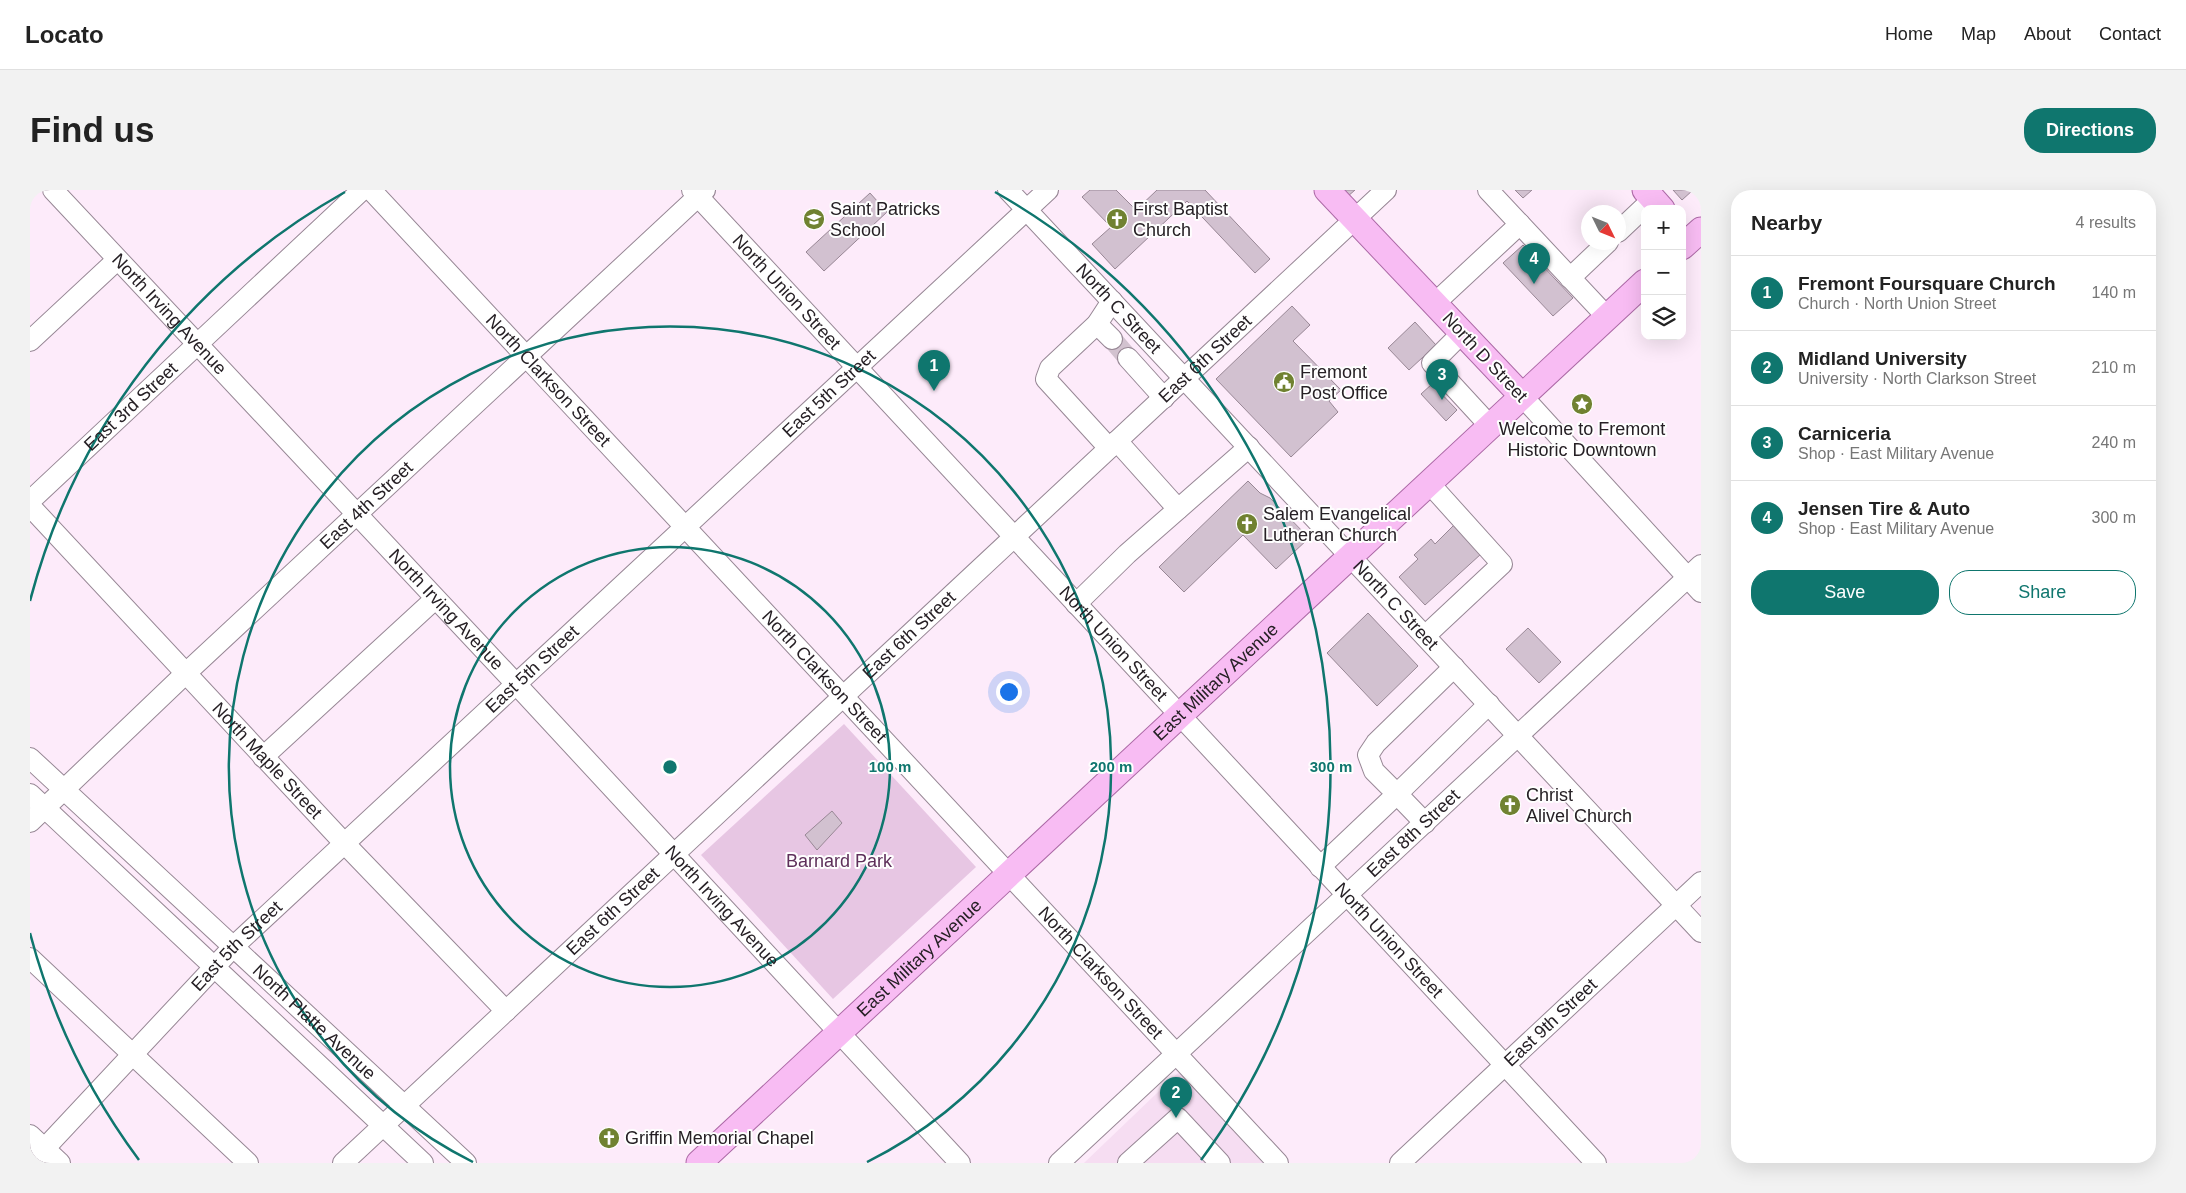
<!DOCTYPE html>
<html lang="en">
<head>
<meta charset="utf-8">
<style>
	:root { --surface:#fff; --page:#f2f2f2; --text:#222; --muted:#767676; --line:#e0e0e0; --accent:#0f766e }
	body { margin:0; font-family:Helvetica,sans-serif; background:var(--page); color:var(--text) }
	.controls { position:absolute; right:15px; top:15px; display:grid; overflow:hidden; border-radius:10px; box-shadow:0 5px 20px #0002 }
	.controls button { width:45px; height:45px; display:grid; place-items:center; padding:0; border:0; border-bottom:1px solid var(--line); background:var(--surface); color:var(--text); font:25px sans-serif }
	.compass { position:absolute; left:1551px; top:15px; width:45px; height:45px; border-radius:50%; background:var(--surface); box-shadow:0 5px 20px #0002; rotate:133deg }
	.you { position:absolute; left:978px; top:501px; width:18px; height:18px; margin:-12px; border:4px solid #fff; border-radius:50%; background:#1a73e8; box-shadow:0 0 0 8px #1a73e833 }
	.badge { display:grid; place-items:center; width:32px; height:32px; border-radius:50%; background:var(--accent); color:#fff; font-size:16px; font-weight:700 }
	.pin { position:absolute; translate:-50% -41px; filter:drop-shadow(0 1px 2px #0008) }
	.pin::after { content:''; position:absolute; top:26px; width:18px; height:15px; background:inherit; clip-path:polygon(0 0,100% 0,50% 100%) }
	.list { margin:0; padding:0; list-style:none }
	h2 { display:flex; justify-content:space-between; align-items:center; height:65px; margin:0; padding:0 20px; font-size:21px }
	h2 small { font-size:16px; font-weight:400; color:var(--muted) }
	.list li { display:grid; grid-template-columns:32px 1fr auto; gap:15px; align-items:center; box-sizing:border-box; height:75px; padding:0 20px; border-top:1px solid var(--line) }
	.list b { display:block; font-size:19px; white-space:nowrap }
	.list p { margin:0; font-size:16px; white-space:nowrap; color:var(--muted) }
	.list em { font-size:16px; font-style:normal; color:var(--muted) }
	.actions { display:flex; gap:10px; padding:15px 20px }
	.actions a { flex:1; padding:11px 0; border:1px solid var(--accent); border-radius:20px; text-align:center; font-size:18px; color:var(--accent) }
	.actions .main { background:var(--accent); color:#fff }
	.icon { flex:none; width:28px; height:28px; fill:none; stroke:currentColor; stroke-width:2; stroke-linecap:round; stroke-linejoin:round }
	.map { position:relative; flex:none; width:1671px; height:973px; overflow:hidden; border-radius:20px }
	header { display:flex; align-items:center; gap:30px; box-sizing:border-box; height:70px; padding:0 25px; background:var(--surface); border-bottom:1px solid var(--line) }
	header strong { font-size:24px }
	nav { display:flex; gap:28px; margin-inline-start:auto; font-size:18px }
	.intro { display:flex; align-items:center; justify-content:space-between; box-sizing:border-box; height:120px; padding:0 30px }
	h1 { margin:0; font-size:35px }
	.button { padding:12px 22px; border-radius:20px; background:var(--accent); color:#fff; font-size:18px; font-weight:700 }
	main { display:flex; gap:30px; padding:0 30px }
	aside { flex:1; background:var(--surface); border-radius:20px; box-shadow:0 5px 20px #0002 }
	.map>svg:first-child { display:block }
	.built { fill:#f6ddf2 }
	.green { fill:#e7c6e3 }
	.building { fill:#d2c1d0; stroke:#988795 }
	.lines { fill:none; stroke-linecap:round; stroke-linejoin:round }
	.minor-tunnel { stroke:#d2c2cf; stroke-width:20; stroke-dasharray:20 10; stroke-linecap:butt }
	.minor-casing { stroke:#978795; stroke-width:22 }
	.major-casing { stroke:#ac69a6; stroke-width:27 }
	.minor { stroke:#fff; stroke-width:20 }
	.major { stroke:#f8bcf3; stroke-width:25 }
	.ring { fill:none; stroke:#0f766e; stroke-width:2.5 }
	.labels { text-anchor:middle; stroke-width:4; stroke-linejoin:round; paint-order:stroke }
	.poi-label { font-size:18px; fill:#262025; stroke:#fefefe; text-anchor:start }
	.street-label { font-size:18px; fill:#262025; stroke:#fefefe }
	.park-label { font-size:18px; fill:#5e2f5a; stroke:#fefefe }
	.centre { fill:#0f766e; stroke:#fefefe; stroke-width:2.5 }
	.ring-label { font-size:15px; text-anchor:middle; font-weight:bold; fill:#0f766e; stroke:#fefefe; stroke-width:4; stroke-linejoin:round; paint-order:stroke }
</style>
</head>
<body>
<header>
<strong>Locato</strong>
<nav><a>Home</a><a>Map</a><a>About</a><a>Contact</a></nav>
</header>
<div class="intro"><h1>Find us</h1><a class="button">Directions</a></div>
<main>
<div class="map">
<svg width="1671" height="973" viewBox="0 0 1671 973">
	<rect width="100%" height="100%" fill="#fdebfa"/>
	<polygon class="built" points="1149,882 1233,973 1054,973"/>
	<polygon class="green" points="814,534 946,677 803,809 671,665"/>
	<g class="building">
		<polygon points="1060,0 1086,0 1106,20 1127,0 1175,0 1240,69 1225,83 1157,11 1085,79 1062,54 1081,37 1052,7"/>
		<polygon points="1311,0 1325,0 1317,7"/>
		<polygon points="1485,0 1502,0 1493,8"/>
		<polygon points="1643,0 1663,0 1652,10"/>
		<polygon points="840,3 857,22 794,81 776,62"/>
		<polygon points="1493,55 1543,108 1523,126 1473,73"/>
		<polygon points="1262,116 1280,135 1263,151 1311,200 1299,211 1308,222 1261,267 1186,189"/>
		<polygon points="1385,132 1406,155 1379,180 1358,158"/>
		<polygon points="1402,194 1427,220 1416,231 1391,204"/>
		<polygon points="1218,291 1230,303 1240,308 1279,348 1246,379 1213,345 1154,402 1129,377"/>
		<polygon points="1424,335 1451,364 1395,415 1369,387 1388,369 1384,365 1401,349 1405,354"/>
		<polygon points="1338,423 1388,476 1347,516 1297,463"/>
		<polygon points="1498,438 1531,472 1509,493 1476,459"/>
		<polygon points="802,621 812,633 787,660 775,645"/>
	</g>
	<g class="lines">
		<polyline class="minor-tunnel" points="1082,149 1098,168"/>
		<g class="minor-casing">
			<g id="minor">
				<path id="s1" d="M 23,0 L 487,495 L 930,973"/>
				<path id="s2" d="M 341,0 L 1248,973"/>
				<path id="s3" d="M 662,0 L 1566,973"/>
				<path id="s4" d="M 978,0 L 1671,742"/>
				<polyline points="1458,0 1577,127"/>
				<polyline points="1588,42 1623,9"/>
				<polyline points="1540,88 1578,52"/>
				<polyline points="1404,114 1490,34"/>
				<polyline points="1067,134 1082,149"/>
				<polyline points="1432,143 1402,173 1460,236"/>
				<polyline points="0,151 87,70"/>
				<polyline points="1098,168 1134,208"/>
				<polyline points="1492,206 1671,402"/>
				<polyline points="1087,251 1148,319"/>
				<polyline points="1079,258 1016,189 1020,178 1067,134 1082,111"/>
				<path id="s5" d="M 0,311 L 332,0"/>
				<path id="s6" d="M 0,316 L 315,654 L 476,821"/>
				<polyline points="1046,414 1097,364 1219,257"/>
				<polyline points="1395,446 1472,374 1399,293"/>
				<polyline points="233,567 405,409"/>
				<path id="s7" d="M 0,568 L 436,973"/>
				<polyline points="0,604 393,973"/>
				<path id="s8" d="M 0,632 L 155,484 L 675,0"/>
				<polyline points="1395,633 1367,604 1459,514"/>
				<polyline points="1290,677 1367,604 1344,581 1338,565 1346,553 1424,477"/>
				<polyline points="0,768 218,973"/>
				<polyline points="0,945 30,973"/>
				<path id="s9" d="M 1,973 L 204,756 L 1018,0"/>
				<path id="s10" d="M 313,973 L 1356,0"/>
				<path id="s11" d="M 1029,973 L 1671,375"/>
				<polyline points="1098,973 1148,928 1190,973"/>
				<path id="s12" d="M 1370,973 L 1671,692"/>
			</g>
		</g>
		<g class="major-casing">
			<g id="major">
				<polyline points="1297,0 1492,206"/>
				<polyline points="1615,0 1632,19"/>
				<polyline points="1652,57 1671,40"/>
				<path id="s13" d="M 669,973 L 1615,92"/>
			</g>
		</g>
		<use href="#minor" class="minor"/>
		<use href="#major" class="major"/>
	</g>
	<g class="ring">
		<circle cx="640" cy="577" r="220"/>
		<path d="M443 972A441 441 0 1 1 837 972"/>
		<path d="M109 970A661 661 0 0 1 0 743M0 411A661 661 0 0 1 315 2M965 2A661 661 0 0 1 1171 970"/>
	</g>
	<defs>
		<g id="school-disc" transform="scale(1.125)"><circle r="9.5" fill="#708231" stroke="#fefefe"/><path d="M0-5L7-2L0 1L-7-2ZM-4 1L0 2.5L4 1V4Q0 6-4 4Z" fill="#fff"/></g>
		<g id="church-disc" transform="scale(1.125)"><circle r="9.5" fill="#708231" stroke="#fefefe"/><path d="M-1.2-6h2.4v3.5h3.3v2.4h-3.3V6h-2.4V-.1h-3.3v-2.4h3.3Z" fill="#fff"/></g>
		<g id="civic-disc" transform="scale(1.125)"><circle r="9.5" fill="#708231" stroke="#fefefe"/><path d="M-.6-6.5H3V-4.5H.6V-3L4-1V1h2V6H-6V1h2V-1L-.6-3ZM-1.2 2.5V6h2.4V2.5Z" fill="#fff"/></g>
		<g id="sight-disc" transform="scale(1.125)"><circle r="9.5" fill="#708231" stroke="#fefefe"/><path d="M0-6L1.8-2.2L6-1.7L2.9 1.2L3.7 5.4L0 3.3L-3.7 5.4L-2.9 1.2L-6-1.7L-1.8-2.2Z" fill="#fff"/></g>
	</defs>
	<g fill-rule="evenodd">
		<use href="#school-disc" x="784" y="29"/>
		<use href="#church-disc" x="1087" y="29"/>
		<use href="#civic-disc" x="1254" y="192"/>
		<use href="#sight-disc" x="1552" y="214"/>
		<use href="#church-disc" x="1217" y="334"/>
		<use href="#church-disc" x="1480" y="615"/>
		<use href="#church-disc" x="579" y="948"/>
	</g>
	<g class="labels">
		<g class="poi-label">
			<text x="800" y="25">Saint Patricks<tspan x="800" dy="21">School</tspan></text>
			<text x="1103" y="25">First Baptist<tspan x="1103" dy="21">Church</tspan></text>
			<text x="1270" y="188">Fremont<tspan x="1270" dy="21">Post Office</tspan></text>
			<text x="1552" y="245" text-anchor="middle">Welcome to Fremont<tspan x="1552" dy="21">Historic Downtown</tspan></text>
			<text x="1233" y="330">Salem Evangelical<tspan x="1233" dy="21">Lutheran Church</tspan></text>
			<text x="1496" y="611">Christ<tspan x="1496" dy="21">Alivel Church</tspan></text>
			<text x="595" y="954">Griffin Memorial Chapel</text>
		</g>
		<g class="street-label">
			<text dy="6" stroke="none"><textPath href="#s3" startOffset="139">North Union Street</textPath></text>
			<text dy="6" stroke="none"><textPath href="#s4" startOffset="162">North C Street</textPath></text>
			<text dy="6" stroke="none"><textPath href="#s1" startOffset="170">North Irving Avenue</textPath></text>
			<text transform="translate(1455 167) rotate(47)" y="6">North D Street</text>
			<text dy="6" stroke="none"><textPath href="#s10" startOffset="1179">East 6th Street</textPath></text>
			<text dy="6" stroke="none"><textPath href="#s2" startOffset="260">North Clarkson Street</textPath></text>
			<text dy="6" stroke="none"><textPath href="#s9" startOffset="1109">East 5th Street</textPath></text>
			<text dy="6" stroke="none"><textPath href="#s5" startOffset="138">East 3rd Street</textPath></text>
			<text dy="6" stroke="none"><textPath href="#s8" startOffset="462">East 4th Street</textPath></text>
			<text dy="6" stroke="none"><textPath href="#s4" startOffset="568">North C Street</textPath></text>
			<text dy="6" stroke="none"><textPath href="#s1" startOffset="575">North Irving Avenue</textPath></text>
			<text dy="6" stroke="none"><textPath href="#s10" startOffset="774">East 6th Street</textPath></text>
			<text dy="6" stroke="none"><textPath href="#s3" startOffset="619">North Union Street</textPath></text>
			<text dy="6" stroke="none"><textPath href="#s9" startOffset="704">East 5th Street</textPath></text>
			<text dy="6" stroke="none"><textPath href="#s2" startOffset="665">North Clarkson Street</textPath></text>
			<text dy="6" stroke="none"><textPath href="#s13" startOffset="706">East Military Avenue</textPath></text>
			<text dy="6" stroke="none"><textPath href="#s6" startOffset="348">North Maple Street</textPath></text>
			<text dy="6" stroke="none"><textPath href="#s11" startOffset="484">East 8th Street</textPath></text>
			<text dy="6" stroke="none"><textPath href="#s1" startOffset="980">North Irving Avenue</textPath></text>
			<text dy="6" stroke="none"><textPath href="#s10" startOffset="369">East 6th Street</textPath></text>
			<text dy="6" stroke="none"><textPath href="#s3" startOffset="1024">North Union Street</textPath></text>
			<text dy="6" stroke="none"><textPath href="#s9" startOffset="299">East 5th Street</textPath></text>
			<text dy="6" stroke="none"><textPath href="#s13" startOffset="301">East Military Avenue</textPath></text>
			<text dy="6" stroke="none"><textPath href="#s2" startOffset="1070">North Clarkson Street</textPath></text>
			<text dy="6" stroke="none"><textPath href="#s7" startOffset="388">North Platte Avenue</textPath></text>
			<text dy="6" stroke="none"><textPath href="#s12" startOffset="206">East 9th Street</textPath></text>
		</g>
		<g class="park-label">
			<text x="809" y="677">Barnard Park</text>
		</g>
	</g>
	<circle cx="640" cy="577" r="8" class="centre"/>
	<g class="ring-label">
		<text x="860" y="582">100 m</text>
		<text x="1081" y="582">200 m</text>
		<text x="1301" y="582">300 m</text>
	</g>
</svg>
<div class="controls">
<button>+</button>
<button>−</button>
<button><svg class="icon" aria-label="layers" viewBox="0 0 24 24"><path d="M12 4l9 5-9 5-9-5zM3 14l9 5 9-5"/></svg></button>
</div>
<svg class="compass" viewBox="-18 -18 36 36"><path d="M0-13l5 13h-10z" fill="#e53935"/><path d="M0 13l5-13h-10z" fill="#767676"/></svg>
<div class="you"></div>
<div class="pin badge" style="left:904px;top:201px">1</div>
<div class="pin badge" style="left:1146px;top:928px">2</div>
<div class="pin badge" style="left:1412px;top:210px">3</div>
<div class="pin badge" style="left:1504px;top:94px">4</div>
</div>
<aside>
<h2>Nearby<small>4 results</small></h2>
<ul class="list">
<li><span class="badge">1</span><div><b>Fremont Foursquare Church</b><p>Church · North Union Street</p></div><em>140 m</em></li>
<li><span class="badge">2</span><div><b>Midland University</b><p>University · North Clarkson Street</p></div><em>210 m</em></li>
<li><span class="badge">3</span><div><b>Carniceria</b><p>Shop · East Military Avenue</p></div><em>240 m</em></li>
<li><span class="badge">4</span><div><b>Jensen Tire &amp; Auto</b><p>Shop · East Military Avenue</p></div><em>300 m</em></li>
</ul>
<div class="actions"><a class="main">Save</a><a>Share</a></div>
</aside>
</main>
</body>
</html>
